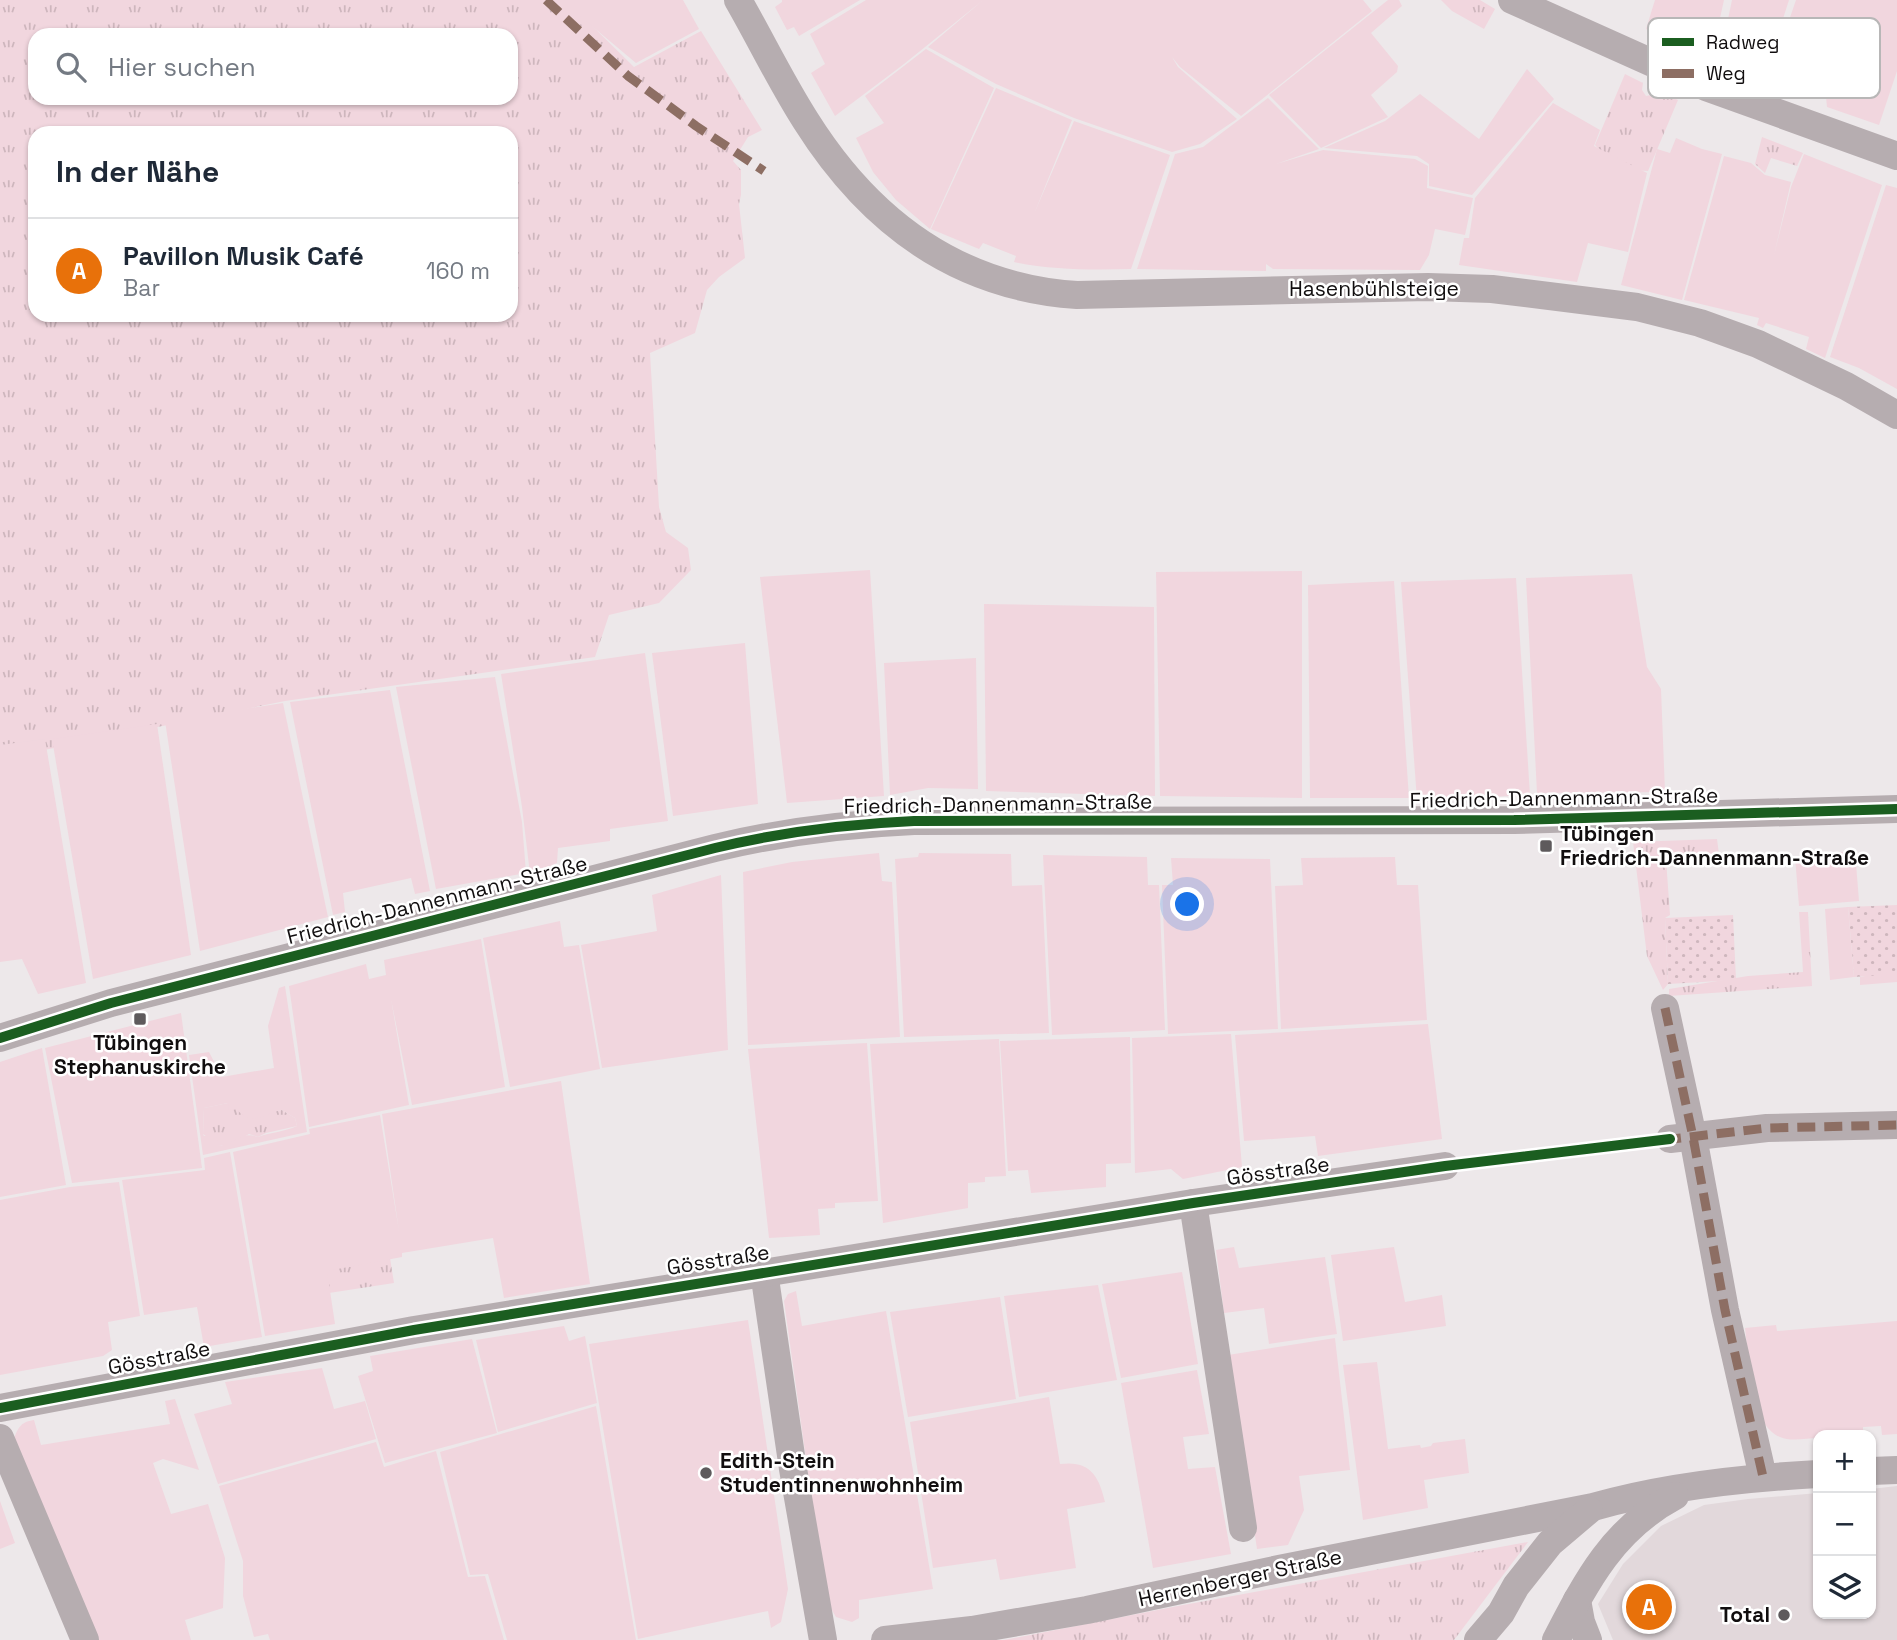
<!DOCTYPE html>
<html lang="de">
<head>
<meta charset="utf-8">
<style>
	:root { --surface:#fff; --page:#f2f2f3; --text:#1f2937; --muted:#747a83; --line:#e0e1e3; --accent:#5e5a5c }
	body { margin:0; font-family:"Space Grotesk",sans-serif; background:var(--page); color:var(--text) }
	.controls { position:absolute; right:21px; bottom:21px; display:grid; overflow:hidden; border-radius:14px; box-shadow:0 2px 5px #0004 }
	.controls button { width:63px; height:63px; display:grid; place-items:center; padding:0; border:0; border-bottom:2px solid var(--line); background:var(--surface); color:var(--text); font:35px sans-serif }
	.you { position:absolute; left:1188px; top:905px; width:24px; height:24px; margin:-18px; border:5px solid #fff; border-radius:50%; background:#1a73e8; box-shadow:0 0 0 10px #1a73e833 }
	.badge { display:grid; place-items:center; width:46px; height:46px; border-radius:50%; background:var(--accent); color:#fff; font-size:23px; font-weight:700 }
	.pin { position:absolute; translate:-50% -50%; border:4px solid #fff; box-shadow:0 2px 7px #0006 }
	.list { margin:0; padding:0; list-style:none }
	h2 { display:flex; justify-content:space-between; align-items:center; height:91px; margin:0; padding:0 28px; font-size:30px }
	h2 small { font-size:23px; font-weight:400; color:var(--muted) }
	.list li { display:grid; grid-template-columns:46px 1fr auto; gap:21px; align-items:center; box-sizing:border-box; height:105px; padding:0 28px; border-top:2px solid var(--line) }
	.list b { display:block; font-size:26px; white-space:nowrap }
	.list p { margin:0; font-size:23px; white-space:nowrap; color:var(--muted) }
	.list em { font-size:23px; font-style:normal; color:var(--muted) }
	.icon { flex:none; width:38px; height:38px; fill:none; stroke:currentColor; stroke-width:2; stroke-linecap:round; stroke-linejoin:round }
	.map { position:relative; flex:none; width:1897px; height:1640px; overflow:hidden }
	.search { position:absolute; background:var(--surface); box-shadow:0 2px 5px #0004; left:28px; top:28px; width:490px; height:77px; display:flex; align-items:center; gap:18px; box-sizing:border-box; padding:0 24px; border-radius:21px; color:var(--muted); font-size:26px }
	.panel { position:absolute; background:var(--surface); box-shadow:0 2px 5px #0004; left:28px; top:126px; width:490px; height:196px; border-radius:21px }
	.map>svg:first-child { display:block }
	.built { fill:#e2d8db }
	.grass { fill:url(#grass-tufts); fill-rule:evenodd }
	.park { fill:url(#park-dots) }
	.garden { fill:#f1d6de; fill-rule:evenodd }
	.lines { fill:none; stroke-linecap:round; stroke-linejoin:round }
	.street { stroke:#b6adb0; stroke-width:28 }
	.quiet { stroke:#8d6e63; stroke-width:9; stroke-dasharray:18 9; stroke-linecap:butt }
	.cycleway-casing { stroke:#fff; stroke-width:15 }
	.cycleway { stroke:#1b5e20; stroke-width:10 }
	.poi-dot { fill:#5e5a5c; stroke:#fff; stroke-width:2.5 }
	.labels { text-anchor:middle; stroke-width:5; stroke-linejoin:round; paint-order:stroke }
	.street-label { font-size:21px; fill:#110e0f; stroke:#fff }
	.poi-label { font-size:21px; font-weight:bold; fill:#110e0f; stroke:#fff; text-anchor:start }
	.key { fill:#fff; stroke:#b8b7b7; stroke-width:2 }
	.key-label { font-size:19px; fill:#110e0f }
</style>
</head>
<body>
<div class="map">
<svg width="1897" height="1640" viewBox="0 0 1897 1640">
	<defs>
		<pattern id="grass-tufts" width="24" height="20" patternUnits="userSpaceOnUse" patternTransform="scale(1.75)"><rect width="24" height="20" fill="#f1d6de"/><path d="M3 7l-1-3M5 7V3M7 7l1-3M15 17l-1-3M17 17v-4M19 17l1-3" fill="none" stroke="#ceb6bd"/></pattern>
		<pattern id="park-dots" width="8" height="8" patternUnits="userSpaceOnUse" patternTransform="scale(1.75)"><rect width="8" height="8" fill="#f1d6de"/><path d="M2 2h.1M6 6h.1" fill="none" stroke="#ceb6bd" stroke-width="1.8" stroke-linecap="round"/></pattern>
	</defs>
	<rect width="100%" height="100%" fill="#ede8ea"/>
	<polygon class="built" points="1897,1486 1897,1640 1613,1640 1598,1604 1623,1564 1661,1526 1704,1505 1748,1499 1818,1493 1818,1614 1871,1614 1871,1489"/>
	<g class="grass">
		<path d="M 0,0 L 566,0 L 634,67 L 701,31 L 762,130 L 748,137 L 733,161 L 741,170 L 741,195 L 739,204 L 745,258 L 719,277 L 707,290 L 695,333 L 650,353 L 659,507 L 666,532 L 688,548 L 691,570 L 659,603 L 609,615 L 595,657 L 285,701 L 0,759 ZM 35,35 L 511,35 L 511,98 L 35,98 ZM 35,133 L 511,133 L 511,315 L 35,315 Z"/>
		<polygon points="1441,0 1480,0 1495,9 1484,29 1452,11"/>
		<polygon points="1625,74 1643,83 1642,90 1646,96 1656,94 1659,91 1678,100 1648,171 1617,169 1595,145"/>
		<polygon points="1762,137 1803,153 1797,166 1771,158 1765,173 1755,164"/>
		<polygon points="1717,839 1719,854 1668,857 1666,859 1670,915 1665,918 1668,984 1663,990 1647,956 1633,842"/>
		<polygon points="1799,912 1808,912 1812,986 1669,996 1669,989 1748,976 1803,972"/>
		<polygon points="1897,970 1897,982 1860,985 1860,977"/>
		<path d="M 228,1103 C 244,1113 264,1113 282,1110 L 295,1118 L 297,1126 L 266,1133 L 258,1137 L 249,1134 L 232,1144 L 219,1146 L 203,1134 L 204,1108 Z"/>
		<polygon points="390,1258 394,1283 329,1293 325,1269"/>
		<polygon points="1528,1542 1454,1640 1004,1640 1178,1606"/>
	</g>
	<g class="park">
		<polygon points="1897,905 1897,974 1854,977 1848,907"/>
		<polygon points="1733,915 1736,980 1668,984 1665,918"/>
	</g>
	<g class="garden">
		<polygon points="564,0 683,0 699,29 636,63 574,11"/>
		<polygon points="782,0 860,0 799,36 794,27 787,30 775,7 782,2"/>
		<polygon points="866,0 1363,0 1372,11 1241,116 1180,67 1172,57 1178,67 1237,119 1200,144 1172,152 1074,118 996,84 928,47 982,1 904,64 835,116 811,73 825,64 810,34"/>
		<polygon points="1388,0 1399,0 1402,6 1371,33 1398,66 1397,72 1371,95 1388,117 1321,148 1269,95"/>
		<polygon points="1655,0 1724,0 1711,59 1646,29"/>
		<polygon points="1732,0 1789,0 1763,81 1719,62"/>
		<polygon points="1796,0 1897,0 1897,71 1879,125 1827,107 1826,97 1775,76 1773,67"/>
		<polygon points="926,49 994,88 930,229 896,200 873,172 856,138 884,123 865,96"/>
		<polygon points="1527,69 1554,99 1472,195 1429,186 1429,164 1417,156 1324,148 1385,121 1420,94 1479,139"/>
		<path d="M 996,88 L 1072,120 L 1034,214 L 1074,121 L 1170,155 L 1131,269 C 1091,270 1053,270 1014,262 L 1016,256 L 983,243 L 979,249 L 931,229 Z"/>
		<polygon points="1268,98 1319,149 1276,164 1323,150 1415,159 1428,166 1427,188 1473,198 1465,235 1435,229 1429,255 1420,270 1273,269 1266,264 1266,271 1137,269 1175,154 1203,147"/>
		<polygon points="1553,103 1600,130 1594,146 1647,173 1628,252 1588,243 1577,282 1459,265 1464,238 1469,238 1475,198"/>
		<polygon points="1676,138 1702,149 1722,154 1682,300 1621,285 1657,149 1670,153"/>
		<polygon points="1804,154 1882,185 1825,358 1806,349 1809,337 1766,323 1763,328 1757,325 1759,318 1684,300 1724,156 1751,163 1765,175 1791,182 1774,255 1791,187"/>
		<polygon points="1886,185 1897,188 1897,389 1859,368 1830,357"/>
		<polygon points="870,570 884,796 787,803 760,577"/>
		<polygon points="1302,571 1302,798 1160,796 1156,572"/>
		<polygon points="1632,574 1647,667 1661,689 1665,792 1537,793 1526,578"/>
		<polygon points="1516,578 1530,795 1417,800 1401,582"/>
		<polygon points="1394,581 1409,798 1310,798 1308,585"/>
		<polygon points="984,604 1154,607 1155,796 986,791"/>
		<polygon points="745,643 758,804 673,816 652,653"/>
		<polygon points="645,653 668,821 610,829 610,841 558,848 557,863 530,874 522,807 501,674"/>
		<polygon points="976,658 978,789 928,788 890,795 884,663"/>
		<polygon points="495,677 522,822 526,873 436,889 396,687"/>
		<polygon points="390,690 430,891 415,894 411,878 343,893 345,912 333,915 290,702"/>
		<polygon points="283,703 328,917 200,951 165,721"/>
		<polygon points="157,724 191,955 93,979 52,739"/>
		<polygon points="45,739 86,983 38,994 22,959 0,962 0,745"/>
		<polygon points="1855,851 1859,901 1799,906 1795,857"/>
		<polygon points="879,853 882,881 892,882 900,1037 748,1045 743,872 792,862"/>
		<polygon points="919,853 1011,854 1012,886 1042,885 1049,1033 904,1037 895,859 918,857"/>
		<polygon points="1043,855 1147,857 1148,885 1159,885 1165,1030 1052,1035"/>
		<polygon points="1395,857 1397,885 1418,885 1427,1020 1281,1029 1275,886 1303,885 1301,858"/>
		<polygon points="1171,858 1270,859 1278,1029 1168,1034 1162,885 1173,885"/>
		<polygon points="721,875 728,1050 602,1068 581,945 657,931 652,895"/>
		<polygon points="1848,907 1854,977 1830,980 1825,909"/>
		<polygon points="560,921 564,947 579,945 600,1069 510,1087 483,938"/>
		<polygon points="481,939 505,1087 412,1105 391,999 409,1105 309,1127 289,986 366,964 369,979 386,975 384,960"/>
		<path d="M 285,986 L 307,1132 L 203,1155 L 189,1055 L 209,1052 L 222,1077 L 274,1068 L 268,1026 L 279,988 ZM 228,1103 L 229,1110 L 237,1109 C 250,1128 266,1113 282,1110 L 295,1118 L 297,1126 C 284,1132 271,1132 258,1137 C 240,1131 238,1143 219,1146 L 216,1134 L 204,1136 L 203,1134 L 204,1108 Z"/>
		<polygon points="181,1013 202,1168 72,1183 45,1048"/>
		<polygon points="1428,1024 1442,1139 1318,1156 1315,1136 1244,1141 1235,1035"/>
		<polygon points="1231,1034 1242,1167 1183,1179 1171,1169 1135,1173 1132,1038"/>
		<polygon points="1130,1037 1131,1163 1106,1164 1106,1187 1031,1193 1028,1170 1008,1171 1000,1041"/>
		<polygon points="999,1039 1006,1176 985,1177 985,1182 968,1183 968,1208 883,1223 870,1044"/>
		<polygon points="867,1043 878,1201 835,1203 835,1208 818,1209 820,1235 769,1238 748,1049"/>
		<polygon points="42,1048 66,1185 0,1197 0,1062"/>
		<polygon points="561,1081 590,1284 504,1298 493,1238 402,1253 402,1257 327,1271 335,1324 265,1336 233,1152 310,1134 309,1129 380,1115 399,1231 382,1114"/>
		<polygon points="230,1152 262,1337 204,1347 197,1307 144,1315 122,1180 205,1170 204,1158"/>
		<polygon points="119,1182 140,1316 108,1322 112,1350 103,1356 0,1375 0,1200 70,1187"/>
		<polygon points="1234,1247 1239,1268 1325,1257 1337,1334 1269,1344 1264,1308 1224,1313 1216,1250"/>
		<polygon points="1394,1247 1405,1302 1442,1295 1446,1326 1343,1341 1331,1255"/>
		<polygon points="1182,1272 1198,1364 1121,1378 1102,1284"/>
		<polygon points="1098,1285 1117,1380 1019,1397 1004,1296"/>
		<polygon points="796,1291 802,1326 886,1311 933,1589 859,1600 859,1618 852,1622 836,1617 829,1605 823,1580 784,1301 788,1294"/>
		<polygon points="1000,1297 1016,1399 908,1417 890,1312"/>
		<polygon points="748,1320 788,1589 781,1622 771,1628 768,1611 638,1639 589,1344"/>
		<path d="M 1897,1321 L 1897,1434 L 1882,1435 L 1881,1426 L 1863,1427 L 1863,1435 L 1818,1435 L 1818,1438 C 1807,1438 1791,1442 1780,1437 C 1749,1424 1749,1359 1745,1328 L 1776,1325 L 1777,1331 Z"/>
		<polygon points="564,1326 569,1341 585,1336 597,1403 498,1432 476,1340"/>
		<polygon points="1335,1338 1350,1470 1299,1476 1304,1510 1288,1545 1257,1549 1228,1355"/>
		<polygon points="472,1339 497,1433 385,1463 358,1376 373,1371 370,1356"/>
		<polygon points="1377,1362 1388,1449 1420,1445 1421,1448 1431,1446 1433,1443 1465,1439 1469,1473 1424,1480 1428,1508 1363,1520 1343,1365"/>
		<polygon points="322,1368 334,1409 365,1401 376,1439 218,1484 194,1414 232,1404 225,1382"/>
		<polygon points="1197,1370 1209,1434 1183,1437 1188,1469 1215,1467 1231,1554 1153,1568 1121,1383"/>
		<path d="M 1049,1397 L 1060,1464 C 1090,1460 1099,1476 1105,1502 L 1067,1509 L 1076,1568 L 1000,1580 L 996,1559 L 933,1568 L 910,1422 Z"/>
		<path d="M 175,1399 L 199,1470 L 163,1459 L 153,1463 L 171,1514 L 208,1504 L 225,1558 L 223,1608 L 185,1620 L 191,1640 L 96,1640 L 13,1441 C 18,1428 20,1422 34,1420 L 41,1445 L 170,1424 L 165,1401 Z"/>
		<polygon points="596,1406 636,1640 507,1640 488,1574 470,1575 440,1452"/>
		<polygon points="376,1442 384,1467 436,1451 468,1577 485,1576 504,1640 270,1640 268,1634 254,1637 243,1596 243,1561 219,1486"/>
		<polygon points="0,1501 15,1543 0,1549"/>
	</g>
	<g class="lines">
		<g class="street">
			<path d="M 738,0 C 761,40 781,82 806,121 C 869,221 957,287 1077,295 L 1428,287 L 1492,289 L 1637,307 L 1700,323 L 1758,344 L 1846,386 L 1897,415"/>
			<polyline points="1512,0 1706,87 1897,156"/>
			<polyline points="1665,1008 1693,1137 1725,1310 1763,1477"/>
			<path d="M 0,1038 L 111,1003 L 715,848 C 781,832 846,824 914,821 L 1514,820 L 1897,809"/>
			<polyline points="1670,1139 1767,1128 1897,1125"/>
			<polyline points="1193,1203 1243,1528"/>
			<polyline points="764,1272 793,1469 823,1640"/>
			<polyline points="0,1408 414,1330 1193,1203 1445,1166"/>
			<polyline points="0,1438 85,1640"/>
			<polyline points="1871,1471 1897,1470"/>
			<polyline points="1577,1600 1581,1622 1588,1640"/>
			<path d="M 885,1640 L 972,1630 L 1087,1610 L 1279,1569 L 1593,1507 C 1666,1486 1743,1478 1818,1474"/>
			<polyline points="1478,1640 1501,1613 1516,1586 1550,1543 1589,1510"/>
			<path d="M 1556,1640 C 1587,1580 1613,1529 1675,1496"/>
		</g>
		<g class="quiet">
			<polyline points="546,0 628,76 696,126 764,171"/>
			<polyline points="1665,1008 1693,1137 1725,1310 1763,1477"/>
			<polyline points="1663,1140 1767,1128 1897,1125"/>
		</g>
		<g class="cycleway-casing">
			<g id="cycleway">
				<path d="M 0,1038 L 111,1003 L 715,848 C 781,832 846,824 914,821 L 1514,820 L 1897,809"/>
				<polyline points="0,1408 414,1330 1193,1203 1445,1166 1670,1139"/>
			</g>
		</g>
		<use href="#cycleway" class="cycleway"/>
	</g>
	<g class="poi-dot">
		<rect x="1539" y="839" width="14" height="14" rx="3.5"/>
		<rect x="133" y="1012" width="14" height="14" rx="3.5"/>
		<circle cx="706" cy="1473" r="7"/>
		<circle cx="1784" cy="1615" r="7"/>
	</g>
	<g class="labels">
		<g class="street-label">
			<text x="1374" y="296">Hasenbühlsteige</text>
			<text transform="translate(1564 798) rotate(-1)" y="7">Friedrich-Dannenmann-Straße</text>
			<text transform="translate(998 804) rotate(-1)" y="7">Friedrich-Dannenmann-Straße</text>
			<text transform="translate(437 900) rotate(-14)" y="7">Friedrich-Dannenmann-Straße</text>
			<text transform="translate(1278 1171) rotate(-8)" y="7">Gösstraße</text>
			<text transform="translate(718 1260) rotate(-9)" y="7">Gösstraße</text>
			<text transform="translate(159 1358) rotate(-11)" y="7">Gösstraße</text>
			<text transform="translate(1240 1578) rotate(-12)" y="7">Herrenberger Straße</text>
		</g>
		<g class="poi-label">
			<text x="1560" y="841">Tübingen<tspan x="1560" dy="24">Friedrich-Dannenmann-Straße</tspan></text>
			<text x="140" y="1050" text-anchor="middle">Tübingen<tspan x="140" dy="24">Stephanuskirche</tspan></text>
			<text x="720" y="1468">Edith-Stein<tspan x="720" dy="24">Studentinnenwohnheim</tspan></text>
			<text x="1770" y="1622" text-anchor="end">Total</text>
		</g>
	</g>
	<rect x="1648" y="18" width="232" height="80" rx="10" class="key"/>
	<rect x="1662" y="38" width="32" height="8" fill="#1b5e20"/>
	<rect x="1662" y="69" width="32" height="9" fill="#8d6e63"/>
	<g class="key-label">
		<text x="1706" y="49">Radweg</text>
		<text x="1706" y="80">Weg</text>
	</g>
</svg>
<div class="controls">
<button>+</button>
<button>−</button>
<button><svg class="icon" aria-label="layers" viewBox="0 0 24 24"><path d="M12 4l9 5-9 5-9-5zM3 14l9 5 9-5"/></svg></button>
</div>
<div class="you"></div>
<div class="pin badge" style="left:1649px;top:1607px;background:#e8710a">A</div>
<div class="search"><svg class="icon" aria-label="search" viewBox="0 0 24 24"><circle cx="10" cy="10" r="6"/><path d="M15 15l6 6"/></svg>Hier suchen</div>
<section class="panel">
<h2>In der Nähe<small></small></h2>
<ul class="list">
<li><span class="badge" style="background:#e8710a">A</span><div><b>Pavillon Musik Café</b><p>Bar</p></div><em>160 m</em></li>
</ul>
</section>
</div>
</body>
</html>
